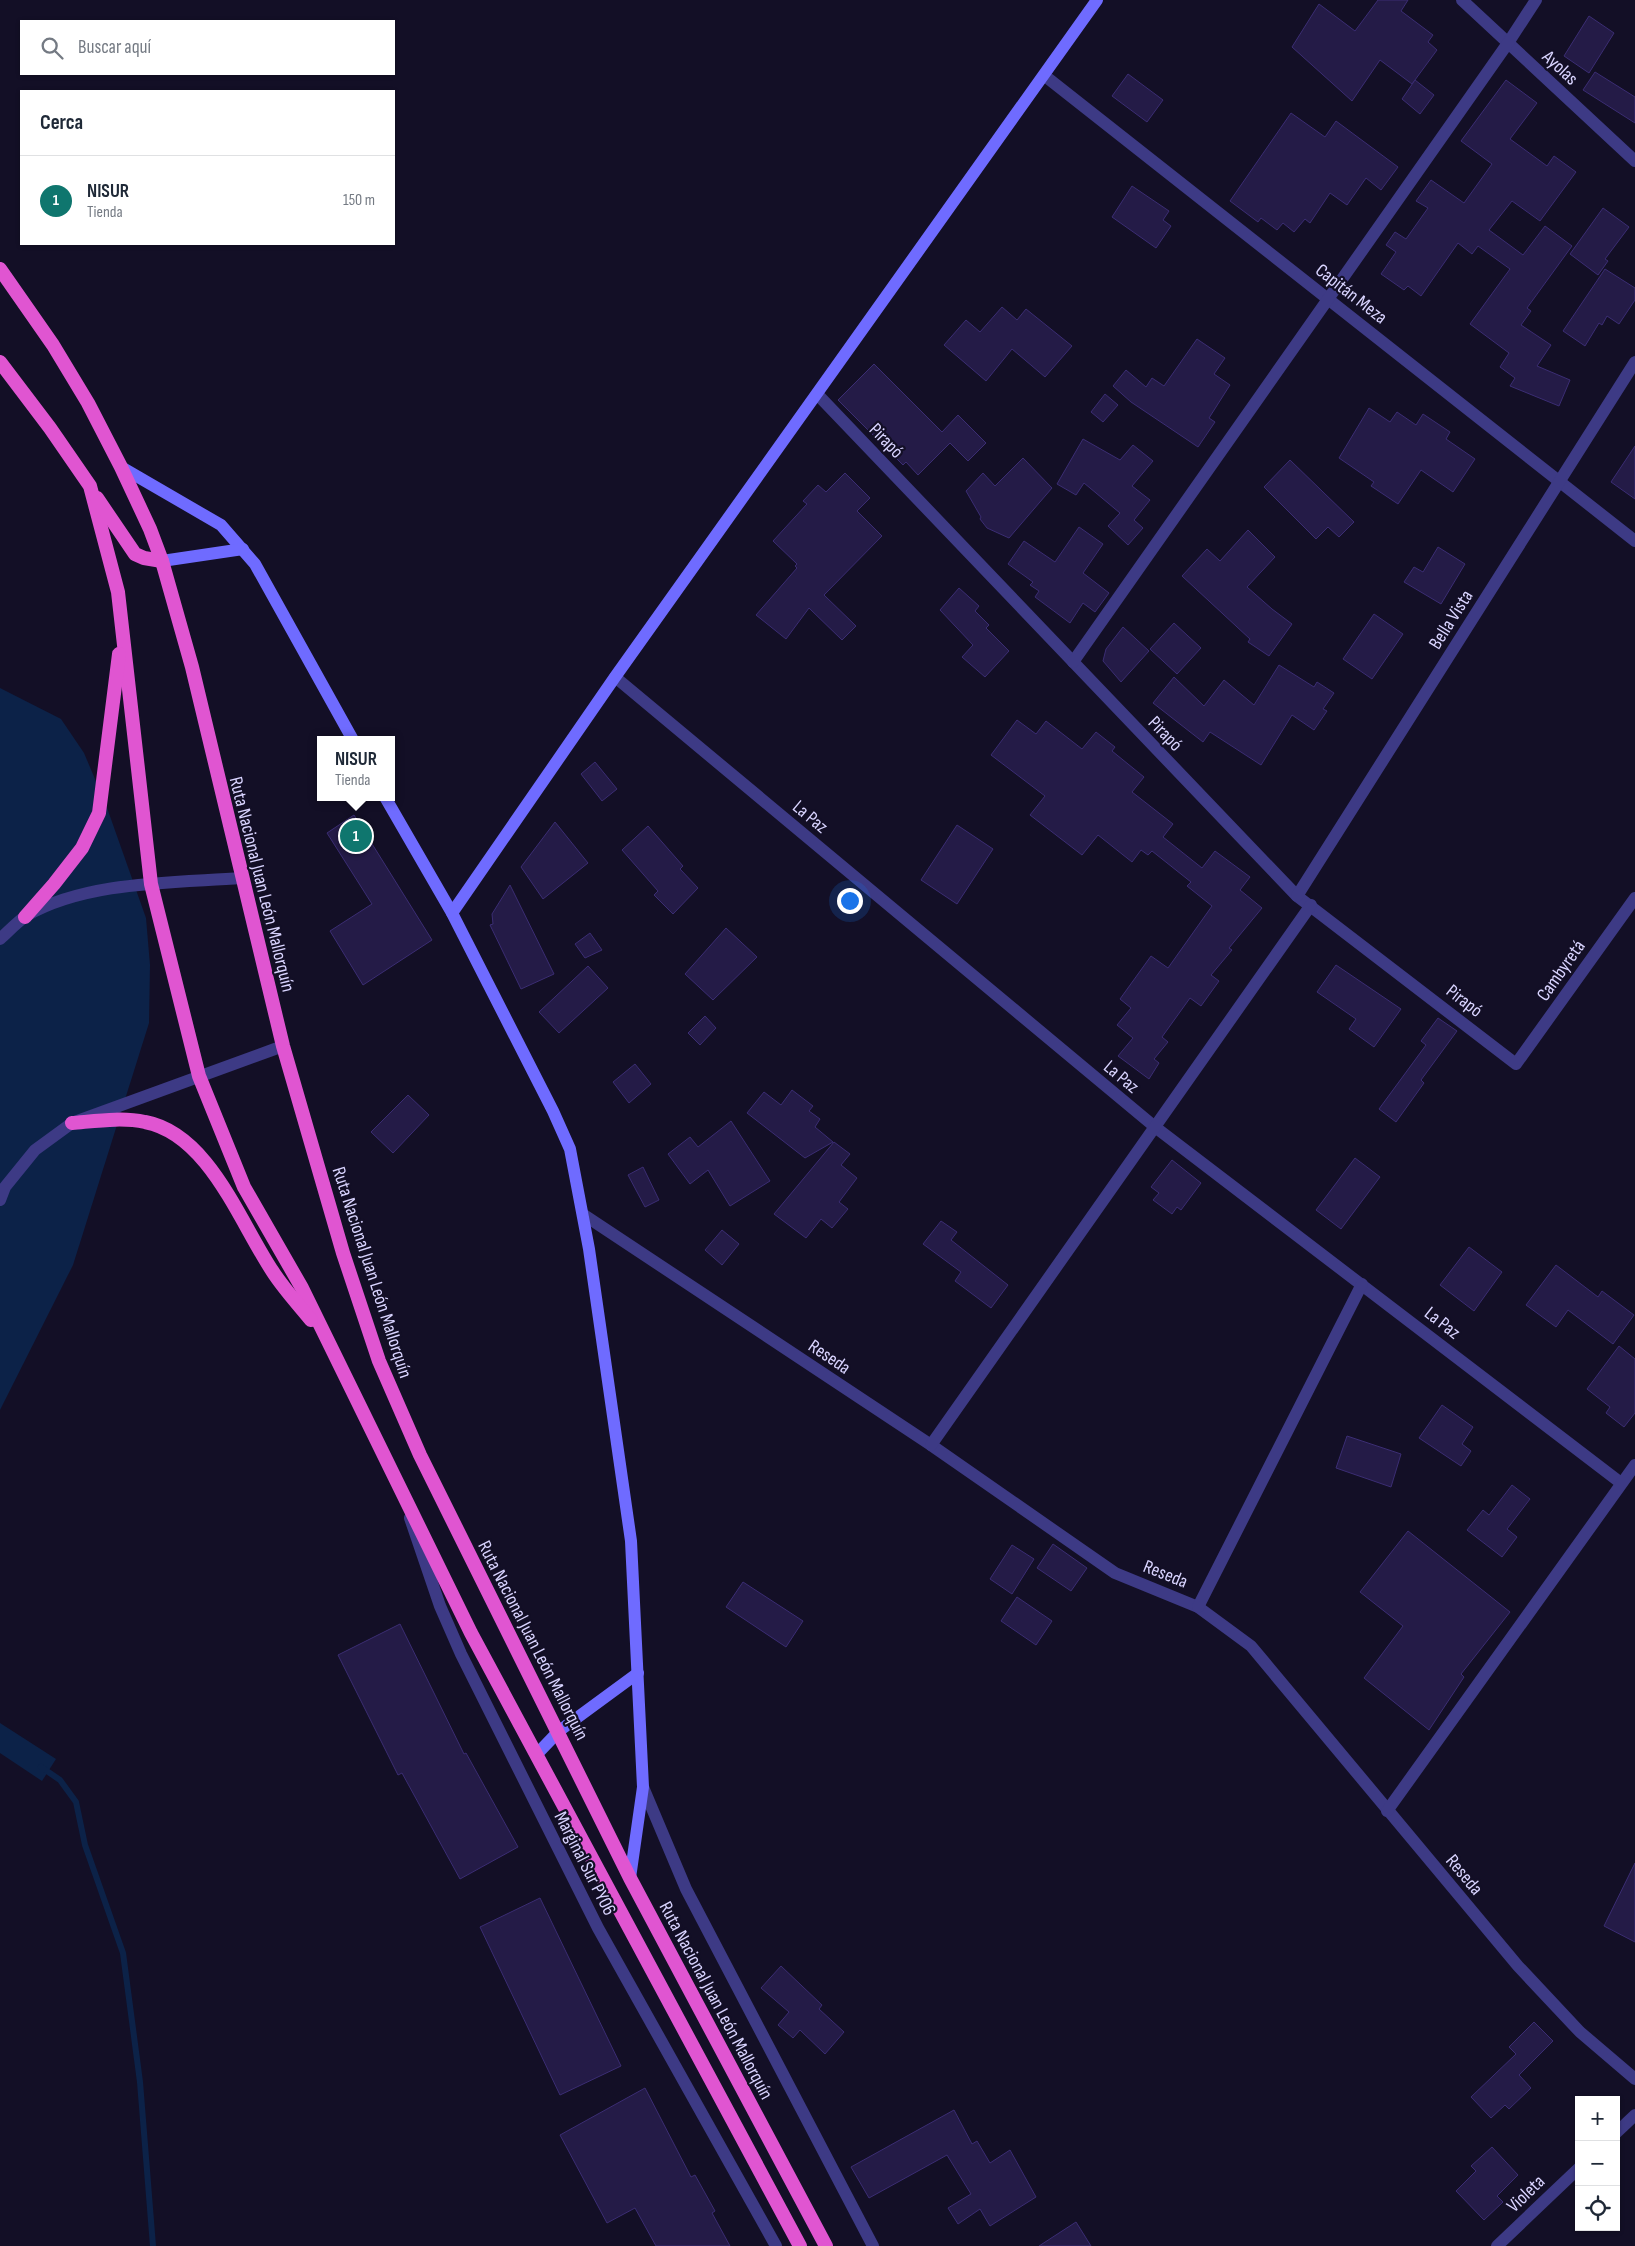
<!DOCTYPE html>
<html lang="es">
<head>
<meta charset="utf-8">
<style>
	:root { --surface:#fff; --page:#f6f6f7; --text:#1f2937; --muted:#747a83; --line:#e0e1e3; --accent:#0f766e }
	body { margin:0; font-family:"Sofia Sans Condensed",sans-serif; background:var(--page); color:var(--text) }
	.controls { position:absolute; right:15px; bottom:15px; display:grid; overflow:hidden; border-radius:0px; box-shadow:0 1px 4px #0004 }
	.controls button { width:45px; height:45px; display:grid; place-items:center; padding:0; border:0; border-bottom:1px solid var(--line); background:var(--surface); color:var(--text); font:25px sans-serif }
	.you { position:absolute; left:849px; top:900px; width:18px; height:18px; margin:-12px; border:4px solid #fff; border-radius:50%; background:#1a73e8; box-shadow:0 0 0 8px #1a73e833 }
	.badge { display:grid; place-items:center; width:32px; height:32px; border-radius:50%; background:var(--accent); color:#fff; font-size:16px; font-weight:700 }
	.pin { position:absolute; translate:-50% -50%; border:2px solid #fff; box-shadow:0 1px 5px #0006 }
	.popup { position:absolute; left:317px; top:736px; width:78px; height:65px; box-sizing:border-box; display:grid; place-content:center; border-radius:0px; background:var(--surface); filter:drop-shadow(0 1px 4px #0005); font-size:16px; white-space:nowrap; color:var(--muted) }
	.popup b { font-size:19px; color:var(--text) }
	.popup::after { content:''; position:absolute; left:50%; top:100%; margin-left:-10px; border:10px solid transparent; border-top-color:var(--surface) }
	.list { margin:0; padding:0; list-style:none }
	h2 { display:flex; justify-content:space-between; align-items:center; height:65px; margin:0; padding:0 20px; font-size:21px }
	h2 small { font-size:16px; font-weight:400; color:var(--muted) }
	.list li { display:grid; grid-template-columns:32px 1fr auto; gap:15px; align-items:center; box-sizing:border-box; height:90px; padding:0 20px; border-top:1px solid var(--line) }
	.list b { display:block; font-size:19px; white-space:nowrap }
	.list p { margin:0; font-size:16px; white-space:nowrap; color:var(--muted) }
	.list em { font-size:16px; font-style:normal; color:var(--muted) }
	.icon { flex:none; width:28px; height:28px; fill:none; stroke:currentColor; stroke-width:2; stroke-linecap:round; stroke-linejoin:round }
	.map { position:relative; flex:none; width:1635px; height:2246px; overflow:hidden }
	.search { position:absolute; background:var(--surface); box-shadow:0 1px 4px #0004; left:20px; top:20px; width:375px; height:55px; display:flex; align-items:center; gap:12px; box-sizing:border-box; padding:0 18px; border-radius:0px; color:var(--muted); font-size:19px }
	.panel { position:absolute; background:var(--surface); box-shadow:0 1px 4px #0004; left:20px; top:90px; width:375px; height:155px; border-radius:0px }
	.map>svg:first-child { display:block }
	.water { fill:#0c2248 }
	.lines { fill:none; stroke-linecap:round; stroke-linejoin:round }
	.stream { stroke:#0c2248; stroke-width:6 }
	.building { fill:#241b47; stroke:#3b2d73 }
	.minor { stroke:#3d3a85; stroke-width:12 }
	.tertiary { stroke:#3d3a85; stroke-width:12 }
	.secondary { stroke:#6f6bff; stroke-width:12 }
	.trunk { stroke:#e055d1; stroke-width:14 }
	.labels { text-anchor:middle; stroke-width:4.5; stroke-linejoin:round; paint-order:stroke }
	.street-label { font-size:19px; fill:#d9d4ff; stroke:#130f26 }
</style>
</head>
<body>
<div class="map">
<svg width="1635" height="2246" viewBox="0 0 1635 2246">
	<rect width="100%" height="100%" fill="#130f26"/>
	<g class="water">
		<polygon points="0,688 61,719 84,753 106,805 146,918 150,965 149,1023 73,1265 0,1410"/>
		<polygon points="0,1723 56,1759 42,1781 0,1753"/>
	</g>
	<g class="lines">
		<polyline class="stream" points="41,1767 60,1780 76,1802 85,1845 123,1953 140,2082 153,2246"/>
	</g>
	<g class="building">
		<polygon points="1378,0 1408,0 1401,11 1433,35 1428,42 1437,50 1412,84 1380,60 1352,101 1292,47 1319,4 1355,31"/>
		<polygon points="1589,16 1614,33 1589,73 1564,56"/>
		<polygon points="1595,72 1635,97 1635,123 1583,90"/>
		<polygon points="1128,74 1163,100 1147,122 1112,96"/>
		<polygon points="1415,80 1434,95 1420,114 1402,99"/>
		<polygon points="1506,80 1537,103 1510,139 1547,166 1554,156 1576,172 1540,221 1512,201 1489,230 1523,255 1545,226 1572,246 1527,308 1531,311 1521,325 1551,345 1537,366 1570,380 1559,406 1510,386 1515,378 1500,367 1509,353 1470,324 1510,269 1478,246 1472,254 1458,243 1421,296 1408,286 1404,290 1381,274 1396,252 1386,245 1395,232 1406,239 1428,208 1416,201 1431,180 1464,203 1492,164 1461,141"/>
		<polygon points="1291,113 1325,137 1336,121 1398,167 1381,190 1366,178 1347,205 1330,193 1310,223 1305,219 1294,232 1283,223 1277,230 1261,218 1258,222 1230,201"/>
		<polygon points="1132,186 1169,211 1163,220 1171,226 1156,248 1112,217"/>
		<polygon points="1603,208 1629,227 1605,259 1608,261 1598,275 1570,254"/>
		<polygon points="1605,269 1635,288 1635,300 1619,324 1607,316 1602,325 1599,323 1585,346 1563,331"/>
		<polygon points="1002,307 1017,320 1026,309 1072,346 1045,377 1012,349 986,381 944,345 966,320 980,332"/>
		<polygon points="1197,339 1225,358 1214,374 1230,385 1209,418 1215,422 1198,447 1131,402 1113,386 1126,370 1146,387 1152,378 1164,386"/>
		<polygon points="874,364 942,432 958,415 986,443 968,461 950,443 918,475 906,462 903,465 838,400"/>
		<polygon points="1105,394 1118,405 1103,422 1091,412"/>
		<polygon points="1369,408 1390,422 1397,412 1416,425 1423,414 1450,432 1446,439 1475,459 1453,492 1421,470 1398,504 1371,486 1374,482 1339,458"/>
		<polygon points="1083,439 1120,460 1133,445 1153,461 1132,486 1150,500 1134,520 1143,528 1128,545 1108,526 1120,513 1084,483 1076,495 1057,484"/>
		<polygon points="1635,446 1635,499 1611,482"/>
		<polygon points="1023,458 1052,488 1009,538 987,528 980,519 981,517 966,491 983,473 995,486"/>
		<polygon points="1290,460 1354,522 1339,537 1328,527 1316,539 1264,487"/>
		<polygon points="845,473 870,498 857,511 882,536 824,595 856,626 842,640 809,608 786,639 756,615 797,568 795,566 797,564 773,541 807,504 803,501 818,485 826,492"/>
		<polygon points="1079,527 1103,544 1083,573 1109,593 1095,612 1083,603 1070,623 1035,597 1039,591 1030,585 1033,582 1008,564 1024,541 1055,562"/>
		<polygon points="1248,530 1275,557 1247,587 1272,609 1292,624 1269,656 1248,642 1250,639 1182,576 1207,549 1220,561"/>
		<polygon points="1438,547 1465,564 1441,604 1404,582 1414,567 1423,572"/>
		<polygon points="959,588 979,606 975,611 989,625 986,628 1009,651 985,677 962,657 973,645 940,610"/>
		<polygon points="1374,614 1403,634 1372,679 1343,659"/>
		<polygon points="1174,623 1201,648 1177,674 1150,649"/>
		<polygon points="1123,627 1149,651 1121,682 1103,661 1106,649"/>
		<polygon points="1279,665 1314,687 1317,682 1334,693 1323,709 1327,711 1314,730 1292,715 1261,765 1210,732 1203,742 1153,703 1174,677 1204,706 1224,680 1254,705"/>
		<polygon points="1017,720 1036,734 1046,721 1082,749 1096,732 1115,747 1112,751 1144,777 1132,792 1173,824 1163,837 1202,868 1215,851 1250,877 1240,890 1262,908 1229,948 1232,950 1211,975 1219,981 1201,1006 1190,998 1162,1037 1168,1042 1154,1059 1159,1063 1149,1079 1118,1056 1133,1038 1117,1025 1131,1008 1120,999 1151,956 1168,968 1212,906 1187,886 1191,882 1152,851 1148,855 1141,850 1132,862 1098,835 1082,855 1030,815 1045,796 991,755"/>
		<polygon points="595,762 617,789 602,801 581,774"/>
		<polygon points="354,815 432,940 363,985 330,931 372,904 327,833"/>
		<polygon points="555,822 588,863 543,899 521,867"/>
		<polygon points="957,825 993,849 957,904 921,880"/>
		<polygon points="648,826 683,866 680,869 698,888 673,914 654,895 658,891 622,850"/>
		<polygon points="510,885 554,974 521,989 490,925 493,924 492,914"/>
		<polygon points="726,928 757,957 713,1000 685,974"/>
		<polygon points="590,933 602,950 585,958 575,944"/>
		<polygon points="1336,965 1401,1009 1374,1047 1349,1029 1356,1019 1317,992"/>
		<polygon points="588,966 608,988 559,1033 539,1012"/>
		<polygon points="705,1016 716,1028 700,1045 688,1033"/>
		<polygon points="1438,1018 1457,1031 1421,1080 1424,1083 1396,1122 1379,1109 1426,1045 1421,1041"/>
		<polygon points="635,1064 651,1084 629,1103 613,1082"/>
		<polygon points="792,1090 813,1106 809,1111 820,1119 815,1127 833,1142 805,1158 747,1113 764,1092 781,1105"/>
		<polygon points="408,1095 429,1115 393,1153 371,1132"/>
		<polygon points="731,1121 770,1181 730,1206 708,1170 690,1184 668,1154 690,1137 698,1147"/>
		<polygon points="834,1142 850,1154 841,1165 857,1178 839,1202 848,1209 832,1228 821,1219 806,1238 774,1214"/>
		<polygon points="1355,1158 1380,1177 1341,1229 1316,1210"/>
		<polygon points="1172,1160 1201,1183 1181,1210 1177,1207 1172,1214 1153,1200 1159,1193 1151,1187"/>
		<polygon points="643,1167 659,1200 645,1207 628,1175"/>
		<polygon points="941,1221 957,1232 951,1240 1008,1285 991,1308 955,1281 961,1272 923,1244"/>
		<polygon points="722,1230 739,1244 722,1265 705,1250"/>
		<polygon points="1469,1247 1502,1272 1474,1311 1440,1285"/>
		<polygon points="1556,1265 1598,1297 1602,1291 1634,1315 1613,1344 1568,1310 1556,1327 1526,1305"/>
		<polygon points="1619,1346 1635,1359 1635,1413 1624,1427 1606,1413 1610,1407 1587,1389"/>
		<polygon points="1442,1405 1473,1427 1462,1444 1471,1451 1461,1466 1419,1438"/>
		<polygon points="1347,1436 1401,1454 1391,1487 1336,1468"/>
		<polygon points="1512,1485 1530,1499 1507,1529 1517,1537 1502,1557 1467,1530 1483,1510 1489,1515"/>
		<polygon points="1408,1531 1510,1612 1461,1674 1464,1677 1429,1730 1364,1678 1403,1626 1360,1592"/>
		<polygon points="1053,1544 1087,1568 1071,1591 1037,1568"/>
		<polygon points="1012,1545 1034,1559 1012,1594 990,1579"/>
		<polygon points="743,1582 803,1621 786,1647 726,1607"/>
		<polygon points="1017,1597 1052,1621 1036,1645 1001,1621"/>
		<polygon points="400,1624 464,1754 466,1753 518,1847 460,1879 402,1773 398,1775 338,1655"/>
		<polygon points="1635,1863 1635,1942 1604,1926"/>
		<polygon points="540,1898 621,2066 560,2095 480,1927"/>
		<polygon points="781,1966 822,2005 819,2009 844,2032 825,2054 800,2030 793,2038 778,2025 789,2012 761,1988"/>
		<polygon points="1534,2022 1553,2041 1519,2075 1531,2088 1509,2109 1505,2105 1491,2118 1471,2097 1516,2054 1509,2047"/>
		<polygon points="645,2088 691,2177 695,2175 715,2211 712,2213 730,2246 656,2246 635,2208 607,2223 560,2135"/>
		<polygon points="954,2110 972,2144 977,2141 990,2163 1010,2150 1036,2197 990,2226 980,2209 958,2224 948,2208 971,2194 947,2155 869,2198 851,2167"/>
		<polygon points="1492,2147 1518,2175 1497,2196 1503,2202 1484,2220 1456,2191 1476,2171 1471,2166"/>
		<polygon points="1076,2222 1091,2246 1039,2246"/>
	</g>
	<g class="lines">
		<g class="minor">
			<polyline points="1462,0 1635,161"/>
			<polyline points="1045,76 1635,541"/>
			<polyline points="818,395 1297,896 1516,1064 1635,898"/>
			<polyline points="1073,662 1508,43 1536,0"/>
			<polyline points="615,677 1155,1127 1621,1483"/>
			<polyline points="1297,896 1635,362"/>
			<polyline points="584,1215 931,1445 1115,1573 1198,1607 1251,1646 1518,1966 1580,2032 1635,2079"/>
			<polyline points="931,1445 1311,905"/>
			<polyline points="410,1518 440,1606 461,1654 598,1928 776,2246"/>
			<polyline points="1198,1607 1362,1284"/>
			<polyline points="643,1787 686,1889 873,2246"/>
			<polyline points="1387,1811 1635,1465"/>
			<polyline points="1616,2133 1635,2115"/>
			<polyline points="1497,2246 1579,2168"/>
		</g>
		<g class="tertiary">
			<path d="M 0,939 C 8,932 17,922 26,916 C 86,881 173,883 241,878"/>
			<polyline points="0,1200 5,1187 35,1150 72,1123 283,1046"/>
		</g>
		<g class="secondary">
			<polyline points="121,467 221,525 255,564 353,740"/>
			<polyline points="162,561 243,549"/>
			<polyline points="385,797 452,913 553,1111 570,1149 589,1249 631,1541 643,1787 630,1878"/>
			<polyline points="452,913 615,677 1097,0"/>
			<polyline points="537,1754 559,1731 638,1673"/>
		</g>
		<g class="trunk">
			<polyline points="0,269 53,345 88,403 121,467 150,529 162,561 192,667 283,1046 343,1253 379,1361 420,1455 630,1878 826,2246"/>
			<polyline points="0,362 50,428 90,486 118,592 151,884 199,1076 244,1187 302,1288 471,1633 800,2246"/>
			<polyline points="97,498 135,554 144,558 162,561"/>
			<polyline points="25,917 54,884 82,848 99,813 119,654"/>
			<path d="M 72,1123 C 96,1121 122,1117 145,1122 C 209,1134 240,1223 273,1272 C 284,1289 298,1304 311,1320"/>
		</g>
	</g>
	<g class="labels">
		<g class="street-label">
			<text transform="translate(1561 67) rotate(43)" y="7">Ayolas</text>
			<text transform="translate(1352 293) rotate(38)" y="7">Capitán Meza</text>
			<text transform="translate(887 440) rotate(46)" y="7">Pirapó</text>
			<text transform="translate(1450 619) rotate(-58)" y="7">Bella Vista</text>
			<text transform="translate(1166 733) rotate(46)" y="7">Pirapó</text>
			<text transform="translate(811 816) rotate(40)" y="7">La Paz</text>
			<text transform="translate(263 884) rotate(76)" y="7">Ruta Nacional Juan León Mallorquín</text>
			<text transform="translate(1560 970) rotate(-55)" y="7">Cambyretá</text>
			<text transform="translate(1465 1000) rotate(38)" y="7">Pirapó</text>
			<text transform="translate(1122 1076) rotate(40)" y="7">La Paz</text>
			<text transform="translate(373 1272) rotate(72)" y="7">Ruta Nacional Juan León Mallorquín</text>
			<text transform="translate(1443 1322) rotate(38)" y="7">La Paz</text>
			<text transform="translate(830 1356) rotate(34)" y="7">Reseda</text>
			<text transform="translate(1166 1573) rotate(22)" y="7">Reseda</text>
			<text transform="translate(534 1640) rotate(63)" y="7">Ruta Nacional Juan León Mallorquín</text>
			<text transform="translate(586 1863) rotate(63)" y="7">Marginal Sur PY06</text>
			<text transform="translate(1465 1874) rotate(50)" y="7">Reseda</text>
			<text transform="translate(717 2000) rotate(62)" y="7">Ruta Nacional Juan León Mallorquín</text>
			<text transform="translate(1525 2193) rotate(-44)" y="7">Violeta</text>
		</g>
	</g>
</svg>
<div class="controls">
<button>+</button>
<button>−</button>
<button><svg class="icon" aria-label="locate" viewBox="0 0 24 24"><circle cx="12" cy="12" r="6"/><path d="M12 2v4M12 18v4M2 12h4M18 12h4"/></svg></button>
</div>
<div class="you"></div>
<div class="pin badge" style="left:356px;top:836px">1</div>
<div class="popup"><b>NISUR</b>Tienda</div>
<div class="search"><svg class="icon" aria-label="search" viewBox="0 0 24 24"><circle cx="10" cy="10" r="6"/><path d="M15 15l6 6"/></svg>Buscar aquí</div>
<section class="panel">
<h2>Cerca<small></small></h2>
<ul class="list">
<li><span class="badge">1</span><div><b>NISUR</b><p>Tienda</p></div><em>150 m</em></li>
</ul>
</section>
</div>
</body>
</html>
